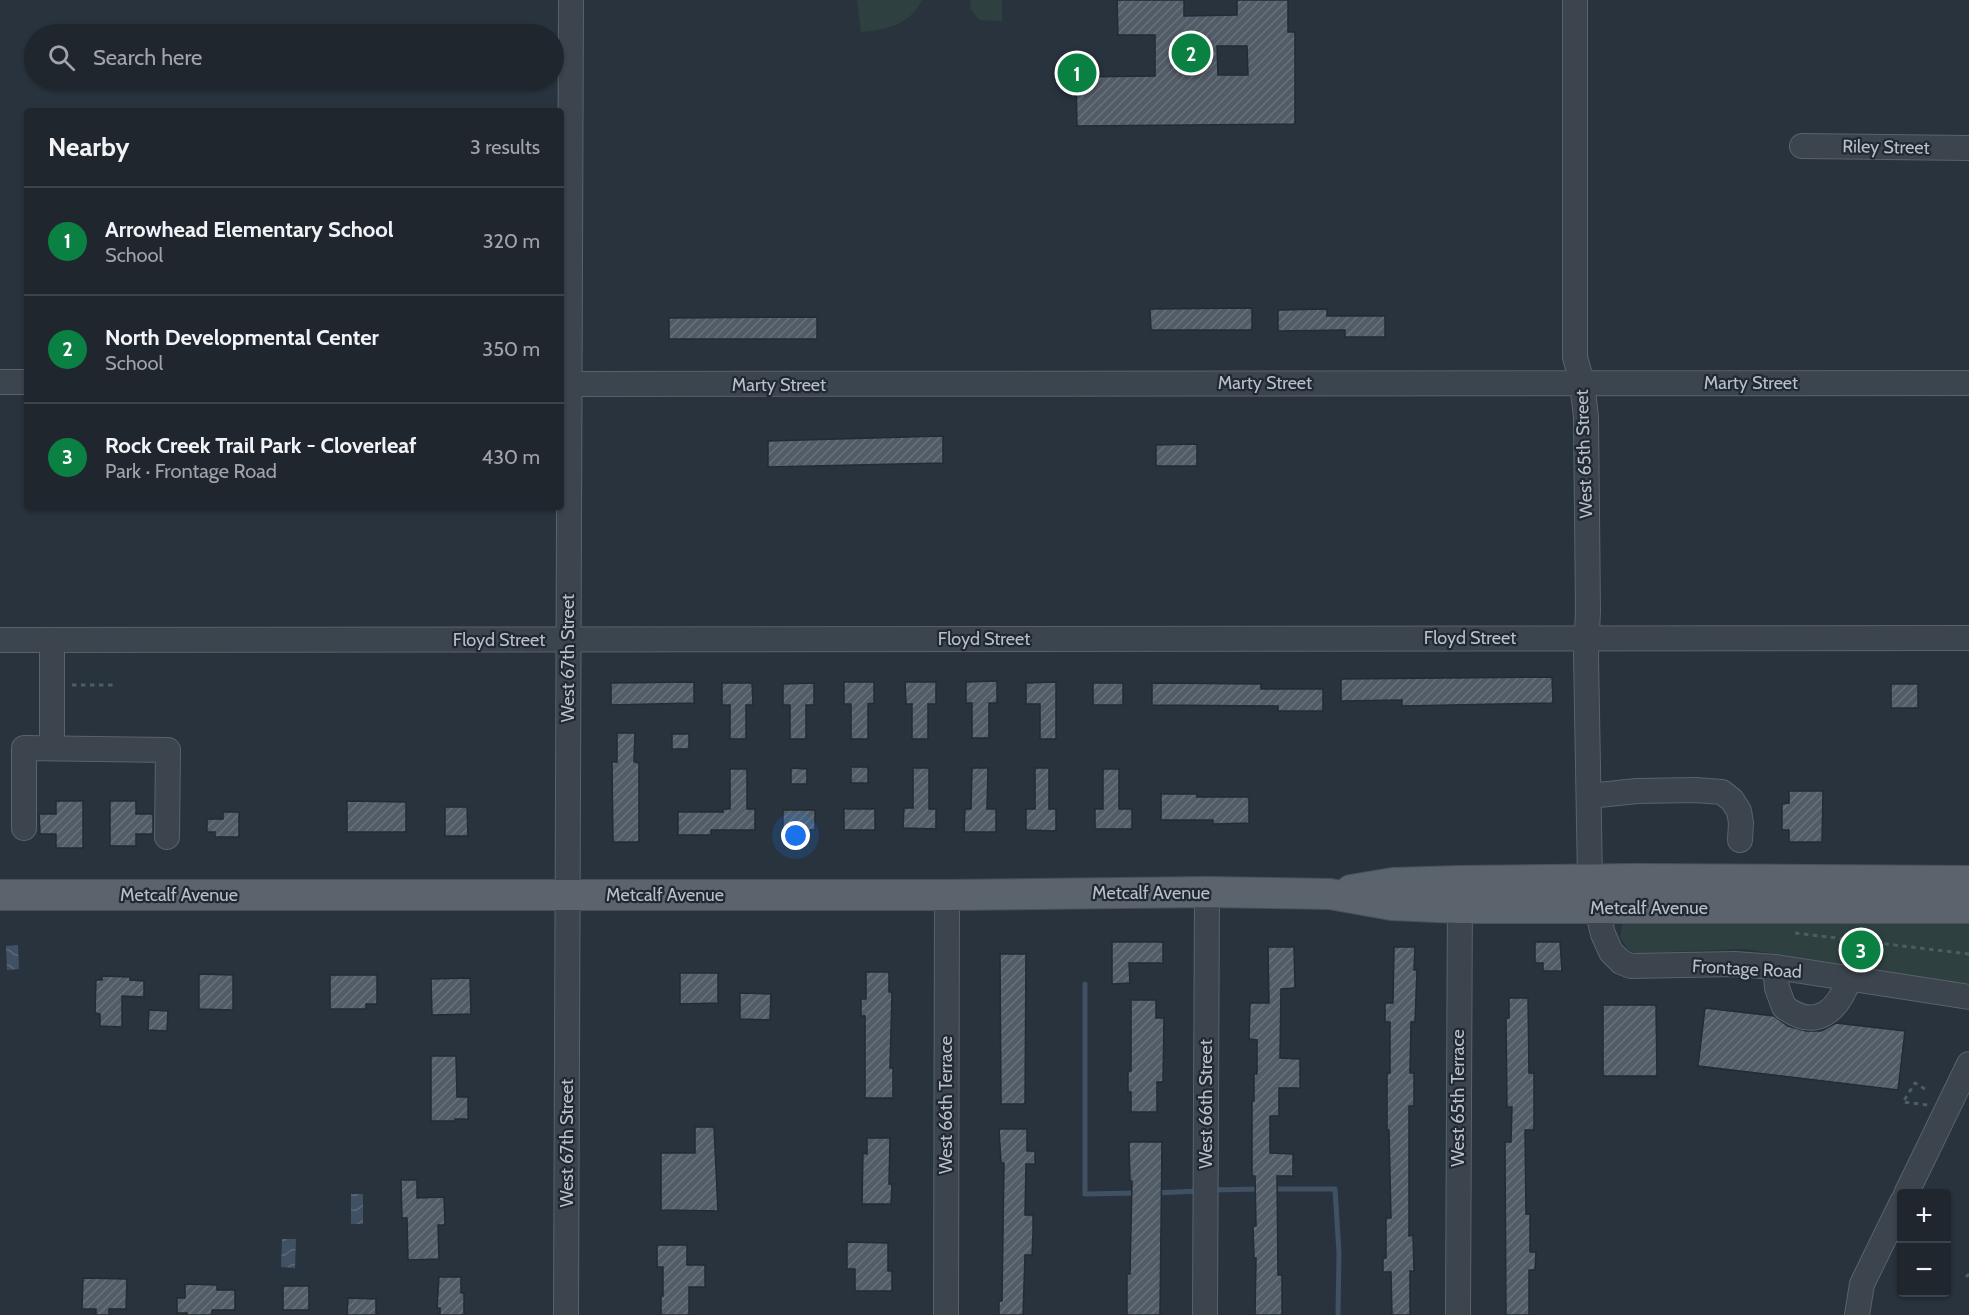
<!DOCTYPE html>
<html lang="en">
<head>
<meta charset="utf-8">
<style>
	:root { --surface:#1f262e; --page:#272e36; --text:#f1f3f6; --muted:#a1a5aa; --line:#3c434a; --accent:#0b8043 }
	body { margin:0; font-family:Cabin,sans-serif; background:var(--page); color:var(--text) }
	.controls { position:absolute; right:18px; bottom:18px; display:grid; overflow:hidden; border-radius:6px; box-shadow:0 2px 4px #0004 }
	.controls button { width:54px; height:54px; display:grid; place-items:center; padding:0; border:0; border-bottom:2px solid var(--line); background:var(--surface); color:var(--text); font:30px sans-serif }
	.you { position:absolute; left:796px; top:836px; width:21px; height:21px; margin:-15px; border:4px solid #fff; border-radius:50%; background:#1a73e8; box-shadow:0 0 0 9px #1a73e833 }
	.badge { display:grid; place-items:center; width:39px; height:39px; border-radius:50%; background:var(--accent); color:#fff; font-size:20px; font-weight:700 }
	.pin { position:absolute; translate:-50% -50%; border:3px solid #fff; box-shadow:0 2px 6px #0006 }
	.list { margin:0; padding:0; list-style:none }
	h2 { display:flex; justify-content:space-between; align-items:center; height:78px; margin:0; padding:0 24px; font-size:26px }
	h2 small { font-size:20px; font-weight:400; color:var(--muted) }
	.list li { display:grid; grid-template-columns:39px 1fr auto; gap:18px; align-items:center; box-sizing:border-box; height:108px; padding:0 24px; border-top:2px solid var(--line) }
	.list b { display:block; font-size:22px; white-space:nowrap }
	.list p { margin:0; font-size:20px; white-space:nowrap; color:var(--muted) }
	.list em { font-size:20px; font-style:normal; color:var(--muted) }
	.icon { flex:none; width:33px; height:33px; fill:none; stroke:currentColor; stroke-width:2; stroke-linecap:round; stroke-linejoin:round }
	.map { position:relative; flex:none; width:1969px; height:1315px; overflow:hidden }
	.search { position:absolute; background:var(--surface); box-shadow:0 2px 4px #0004; left:24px; top:24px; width:540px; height:66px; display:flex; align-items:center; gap:15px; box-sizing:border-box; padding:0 21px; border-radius:33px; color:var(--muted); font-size:22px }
	.panel { position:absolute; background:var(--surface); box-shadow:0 2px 4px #0004; left:24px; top:108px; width:540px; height:402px; border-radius:6px }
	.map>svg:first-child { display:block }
	.green { fill:#2e4140 }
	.water { fill:url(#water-waves) }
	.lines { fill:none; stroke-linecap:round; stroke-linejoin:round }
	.stream { stroke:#415164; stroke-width:5 }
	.building { fill:url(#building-hatch); stroke:#232b35; stroke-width:1.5; fill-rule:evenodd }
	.minor-casing { stroke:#5a626b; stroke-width:26 }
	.major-casing { stroke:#495059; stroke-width:32 }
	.path { stroke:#4d5e5f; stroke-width:3; stroke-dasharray:4.5 4.5; stroke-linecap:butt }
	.minor { stroke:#3c444d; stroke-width:24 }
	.major { stroke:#5b636d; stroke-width:30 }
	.labels { text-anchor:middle; stroke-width:4.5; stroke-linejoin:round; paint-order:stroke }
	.street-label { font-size:18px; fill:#b9bfc8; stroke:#212933 }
</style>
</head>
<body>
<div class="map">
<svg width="1969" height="1315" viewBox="0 0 1969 1315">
	<defs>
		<pattern id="water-waves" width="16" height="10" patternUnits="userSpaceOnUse" patternTransform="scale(1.5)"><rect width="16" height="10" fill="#415164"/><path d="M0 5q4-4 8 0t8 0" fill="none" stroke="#5a6879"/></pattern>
		<pattern id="building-hatch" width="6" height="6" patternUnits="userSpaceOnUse" patternTransform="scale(1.5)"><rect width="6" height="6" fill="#525c67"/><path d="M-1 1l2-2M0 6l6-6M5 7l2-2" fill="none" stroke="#69727b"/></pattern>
	</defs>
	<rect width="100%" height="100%" fill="#29333d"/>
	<g class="green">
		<path d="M 857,0 L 922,0 C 910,25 886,30 861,32 Z"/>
		<polygon points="971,0 1002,0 1002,21 979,20 970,8"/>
		<polygon points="1634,919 1872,919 1969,924 1969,984 1744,949 1639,953 1629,951 1620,937 1623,923"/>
	</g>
	<g class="water">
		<polygon points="18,945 19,969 7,970 6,946"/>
		<rect x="351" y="1194" width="12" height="30"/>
		<polygon points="282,1239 296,1239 295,1268 281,1267"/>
	</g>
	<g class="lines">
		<g class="stream">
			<polyline points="1085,984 1085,1194 1137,1193"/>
			<polyline points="1272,1189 1335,1189 1339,1253 1338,1315"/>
			<polyline points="1212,1190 1260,1189"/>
			<polyline points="1155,1193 1200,1191"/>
		</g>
	</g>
	<g class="building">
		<path d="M 1117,0 L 1184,0 L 1184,16 L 1237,15 L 1237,0 L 1288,0 L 1288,32 L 1295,32 L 1295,124 L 1077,126 L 1076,77 L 1155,76 L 1155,35 L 1118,35 ZM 1217,46 L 1247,46 L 1248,75 L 1218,75 Z"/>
		<polygon points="1252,308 1252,330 1151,330 1150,309"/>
		<polygon points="1327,309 1327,316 1385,316 1385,337 1345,337 1345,330 1278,331 1278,310"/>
		<polygon points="817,317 817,339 669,339 669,318"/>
		<polygon points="943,436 943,463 768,467 768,441"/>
		<polygon points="1197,444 1197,466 1156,466 1156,445"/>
		<polygon points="1552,677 1553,703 1402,706 1402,700 1341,701 1341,679"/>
		<polygon points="997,681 997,703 989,703 989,738 972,738 972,703 966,703 966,682"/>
		<polygon points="694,682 694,703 611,705 611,683"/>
		<polygon points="844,682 874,682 874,703 868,704 868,739 851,739 851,704 844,704"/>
		<polygon points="905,682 936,682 936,704 928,704 928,739 912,739 912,704 906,704"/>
		<polygon points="1056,682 1056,739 1040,739 1040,704 1026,704 1026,683"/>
		<polygon points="722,683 752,683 753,705 746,705 746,739 730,739 730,705 722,705"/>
		<polygon points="814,683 814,705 806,705 806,739 790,739 790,705 783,705 783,684"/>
		<rect x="1093" y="683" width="30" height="22"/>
		<polygon points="1152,683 1261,684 1261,689 1323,689 1323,711 1278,711 1278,706 1152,705"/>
		<rect x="1891" y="684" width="27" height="24"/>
		<polygon points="617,733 635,733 634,762 639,763 639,842 613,842 612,762 617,762"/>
		<rect x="672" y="734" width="17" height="15"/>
		<rect x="851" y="767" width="17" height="16"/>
		<polygon points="791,768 807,769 807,784 791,784"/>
		<polygon points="913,768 929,768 929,809 936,809 936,829 903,828 904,808 913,808"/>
		<polygon points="972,768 988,768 987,809 996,809 996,832 964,832 965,809 971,809"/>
		<polygon points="1035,768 1049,768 1049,809 1056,809 1056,831 1026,830 1026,809 1035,809"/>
		<polygon points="730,769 747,769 747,809 755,809 755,830 711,830 711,835 678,835 678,812 723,812 723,809 730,809"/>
		<polygon points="1103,769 1119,769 1119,809 1132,809 1132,829 1095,829 1095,809 1103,809"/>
		<polygon points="1789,791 1823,791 1822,842 1789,842 1789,830 1782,830 1782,804 1789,803"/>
		<polygon points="1161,794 1197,794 1197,797 1249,797 1249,823 1213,824 1213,820 1161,820"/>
		<polygon points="56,801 83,801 83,848 56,848 56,834 40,834 39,814 56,814"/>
		<polygon points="110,801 136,801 136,814 153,814 153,834 136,834 136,846 110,846"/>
		<polygon points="347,801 406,802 406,832 347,832"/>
		<polygon points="445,807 467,807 468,836 445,836"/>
		<rect x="844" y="809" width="31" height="21"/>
		<rect x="783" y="810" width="32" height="20"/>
		<polygon points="223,812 239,812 239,837 215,837 215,832 207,832 207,819 223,819"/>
		<polygon points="1112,942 1163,942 1163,963 1129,963 1130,983 1112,984"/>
		<polygon points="1535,942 1560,942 1562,971 1543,971 1543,963 1535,963"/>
		<polygon points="1268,947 1294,947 1295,988 1281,989 1280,1058 1300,1059 1300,1088 1279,1088 1279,1116 1270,1116 1270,1153 1293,1154 1293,1176 1277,1176 1278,1275 1282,1275 1282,1315 1255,1315 1256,1258 1254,1258 1253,1226 1256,1226 1255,1176 1252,1176 1252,1101 1254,1101 1254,1074 1257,1074 1257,1040 1249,1039 1250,1003 1269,1003"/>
		<polygon points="1394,947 1415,947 1414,970 1417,970 1415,1022 1411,1022 1410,1073 1414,1073 1414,1106 1409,1106 1409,1236 1413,1235 1414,1271 1410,1271 1410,1315 1392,1315 1391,1272 1383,1272 1383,1258 1386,1258 1386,1218 1391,1218 1389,1130 1387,1130 1387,1073 1390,1073 1390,1022 1385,1022 1385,1003 1393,1003"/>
		<polygon points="1000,954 1026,954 1025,1104 1001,1104"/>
		<polygon points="866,972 889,972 889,992 892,992 890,1068 893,1068 893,1098 865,1098 865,1016 861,1016 861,999 866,999"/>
		<polygon points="680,973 718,973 718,1003 680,1004"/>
		<polygon points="199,974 233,975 233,1010 199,1009"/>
		<polygon points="330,975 377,975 377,1004 366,1004 366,1009 330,1009"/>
		<polygon points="102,976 130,977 130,980 144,981 144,997 122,996 122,1027 100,1026 100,1014 95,1013 96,980 102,980"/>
		<polygon points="470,978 471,1014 432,1015 431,979"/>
		<polygon points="740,993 771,994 770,1020 740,1019"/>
		<polygon points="1509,998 1528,998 1529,1073 1534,1073 1534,1130 1525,1130 1526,1214 1530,1214 1530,1252 1536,1252 1535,1270 1529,1270 1529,1315 1506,1315 1505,1142 1511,1142 1512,1107 1507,1107 1506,1018 1509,1018"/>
		<polygon points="1131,1000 1156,1000 1156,1018 1164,1018 1163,1082 1157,1082 1157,1112 1131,1112 1131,1092 1128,1092 1128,1071 1131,1071"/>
		<polygon points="1603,1005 1656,1005 1657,1076 1603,1076"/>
		<polygon points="1705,1008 1774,1016 1788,1026 1806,1031 1821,1031 1836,1023 1905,1031 1898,1090 1698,1066"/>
		<polygon points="149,1010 168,1011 167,1031 148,1030"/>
		<polygon points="431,1056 456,1056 457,1097 468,1097 468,1119 455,1119 455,1121 431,1121"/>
		<polygon points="695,1127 714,1127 718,1211 661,1210 661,1153 695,1153"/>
		<polygon points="999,1129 1027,1129 1027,1151 1035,1151 1035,1164 1026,1164 1025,1215 1033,1215 1033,1233 1032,1255 1025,1255 1023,1315 999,1315 999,1301 1002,1301 1004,1163 1001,1163"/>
		<polygon points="867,1138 890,1138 889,1184 892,1184 891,1204 862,1204 863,1153 867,1154"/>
		<polygon points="1129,1142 1162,1142 1160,1315 1127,1315 1127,1274 1130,1274 1132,1181 1130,1181"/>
		<polygon points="401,1180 417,1180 417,1198 444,1197 445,1225 438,1225 439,1259 408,1260 407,1218 402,1218"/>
		<polygon points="847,1242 888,1243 888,1271 892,1271 892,1291 855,1291 855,1269 847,1269"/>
		<polygon points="657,1245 687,1245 687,1265 705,1265 705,1287 689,1287 689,1315 661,1315 661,1296 663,1296 663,1267 657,1267"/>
		<polygon points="439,1277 461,1277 461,1293 464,1293 464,1315 440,1315 440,1308 437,1308"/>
		<polygon points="83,1278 127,1279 126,1309 109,1309 109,1315 96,1315 96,1309 82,1309"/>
		<polygon points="185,1284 217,1285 217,1290 235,1290 235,1310 212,1310 212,1315 187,1315 187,1313 177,1313 177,1298 185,1298"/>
		<rect x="283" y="1286" width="26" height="24"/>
		<polygon points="348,1298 376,1299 376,1315 347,1315"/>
	</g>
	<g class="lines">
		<g class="minor-casing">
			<g id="minor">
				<polyline points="1575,0 1575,357 1582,383 1586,417 1588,611 1586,655 1590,880 1603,934 1611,952 1621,962 1631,966 1735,964 1775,967 1969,997"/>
				<polyline points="1802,146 1969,148"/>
				<polyline points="0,382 27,382"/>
				<polyline points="561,384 1969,383"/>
				<polyline points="0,640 1969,638"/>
				<polyline points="52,640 52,748"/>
				<polyline points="1589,796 1637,791 1695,790 1722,792 1732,800 1739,811 1741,823 1740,840"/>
				<polyline points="24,828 24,748 168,750 167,837"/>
				<path d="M 1775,967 L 1777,988 L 1784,1007 C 1816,1031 1838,1011 1849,979"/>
				<polyline points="1906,1194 1969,1064"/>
				<polyline points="566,1315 571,0"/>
				<polyline points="946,1315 947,895"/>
				<polyline points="1205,1315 1207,892"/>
				<polyline points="1458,1315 1460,891"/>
				<polyline points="1857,1315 1862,1284 1902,1202"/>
			</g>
		</g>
		<g class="major-casing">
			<g id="major">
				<polyline points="1351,890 1393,883 1460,881 1636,879 1969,881"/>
				<polyline points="0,895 947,895 1207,892 1330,894 1392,905 1459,908 1969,908"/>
			</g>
		</g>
		<g class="path">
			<polyline points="72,685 115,685"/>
			<polyline points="1795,933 1969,954"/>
			<polyline points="1925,1089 1915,1083 1903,1102 1928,1105"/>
			<polyline points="1966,1277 1969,1274"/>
		</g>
		<use href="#minor" class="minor"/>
		<use href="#major" class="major"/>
	</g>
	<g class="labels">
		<g class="street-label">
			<text transform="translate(1886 147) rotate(1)" y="6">Riley Street</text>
			<text x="1265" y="389">Marty Street</text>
			<text x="1751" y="389">Marty Street</text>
			<text x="779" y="391">Marty Street</text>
			<text transform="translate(1584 454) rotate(-92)" y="6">West 65th Street</text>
			<text x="1470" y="644">Floyd Street</text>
			<text x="984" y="645">Floyd Street</text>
			<text x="499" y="646">Floyd Street</text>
			<text transform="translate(568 658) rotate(-90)" y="6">West 67th Street</text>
			<text x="1151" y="899">Metcalf Avenue</text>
			<text x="179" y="901">Metcalf Avenue</text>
			<text x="665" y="901">Metcalf Avenue</text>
			<text x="1649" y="914">Metcalf Avenue</text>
			<text transform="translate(1747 969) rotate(3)" y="6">Frontage Road</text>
			<text transform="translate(1458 1098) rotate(-90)" y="6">West 65th Terrace</text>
			<text transform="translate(1206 1104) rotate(-90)" y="6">West 66th Street</text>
			<text transform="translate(946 1105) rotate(-90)" y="6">West 66th Terrace</text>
			<text transform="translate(567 1143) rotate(-90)" y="6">West 67th Street</text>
		</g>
	</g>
</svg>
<div class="controls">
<button>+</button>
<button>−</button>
</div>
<div class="you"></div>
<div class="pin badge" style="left:1077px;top:73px">1</div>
<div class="pin badge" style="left:1191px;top:53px">2</div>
<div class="pin badge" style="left:1861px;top:950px">3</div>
<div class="search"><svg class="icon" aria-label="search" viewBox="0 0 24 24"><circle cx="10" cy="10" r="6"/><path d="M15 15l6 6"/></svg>Search here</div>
<section class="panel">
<h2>Nearby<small>3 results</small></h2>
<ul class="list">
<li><span class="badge">1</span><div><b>Arrowhead Elementary School</b><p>School</p></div><em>320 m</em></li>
<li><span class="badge">2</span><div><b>North Developmental Center</b><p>School</p></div><em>350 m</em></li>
<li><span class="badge">3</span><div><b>Rock Creek Trail Park - Cloverleaf</b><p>Park · Frontage Road</p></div><em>430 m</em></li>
</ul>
</section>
</div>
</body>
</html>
